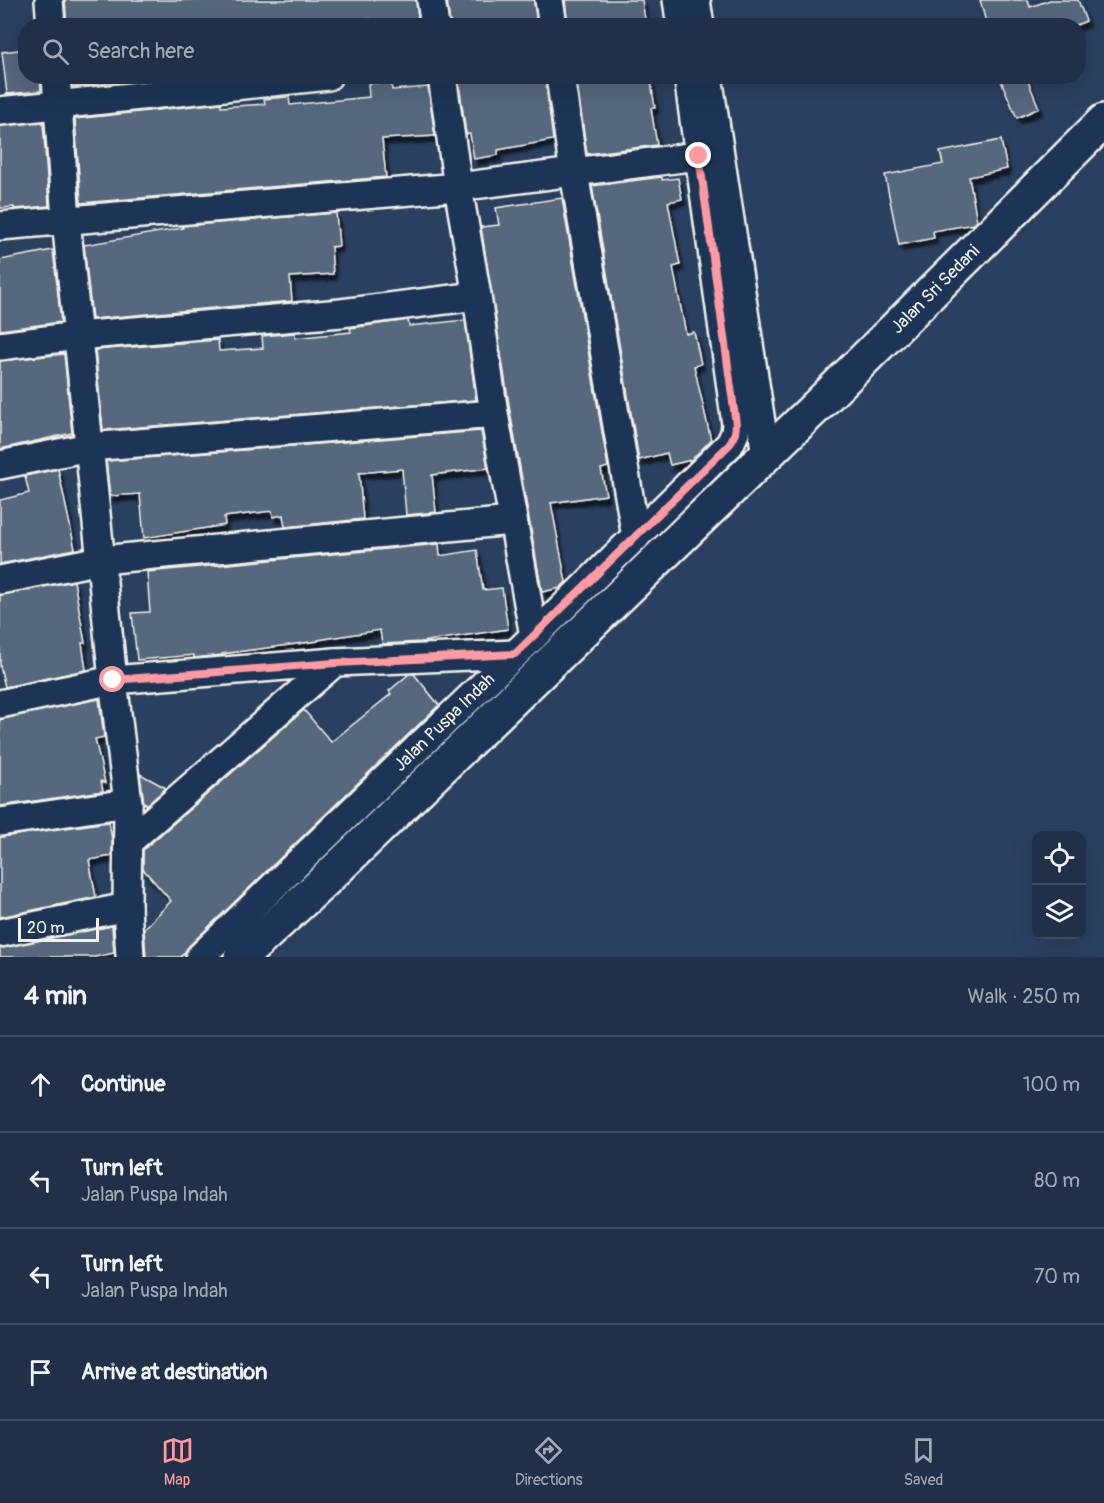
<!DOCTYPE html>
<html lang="en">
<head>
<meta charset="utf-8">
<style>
	:root { --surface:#203048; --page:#2d3c52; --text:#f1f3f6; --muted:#a2a9b4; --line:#3d4b60; --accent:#ff9aa2 }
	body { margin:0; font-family:Pangolin,sans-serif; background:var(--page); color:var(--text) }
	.controls { position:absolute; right:18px; bottom:18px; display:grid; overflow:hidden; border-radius:12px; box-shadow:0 6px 24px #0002 }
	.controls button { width:54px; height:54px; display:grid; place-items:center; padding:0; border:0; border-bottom:2px solid var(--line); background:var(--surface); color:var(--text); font:30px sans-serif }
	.scale { position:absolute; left:18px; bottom:15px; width:81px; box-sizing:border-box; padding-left:6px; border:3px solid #f4f1e8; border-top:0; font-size:16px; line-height:21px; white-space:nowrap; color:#f4f1e8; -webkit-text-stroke:4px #1d3557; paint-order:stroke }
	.stop { position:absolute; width:18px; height:18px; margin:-14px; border:4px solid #ff9aa2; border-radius:50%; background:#fff }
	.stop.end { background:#ff9aa2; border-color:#fff; box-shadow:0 2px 6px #0008 }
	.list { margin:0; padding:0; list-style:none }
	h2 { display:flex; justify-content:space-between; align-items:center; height:78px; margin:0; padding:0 24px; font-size:26px }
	h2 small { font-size:20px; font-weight:400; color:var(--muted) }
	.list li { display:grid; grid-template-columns:39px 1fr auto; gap:18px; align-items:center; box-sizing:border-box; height:96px; padding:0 24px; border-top:2px solid var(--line) }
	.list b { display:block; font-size:22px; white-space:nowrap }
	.list p { margin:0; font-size:20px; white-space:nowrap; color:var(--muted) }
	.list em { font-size:20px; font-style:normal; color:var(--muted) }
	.icon { flex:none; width:33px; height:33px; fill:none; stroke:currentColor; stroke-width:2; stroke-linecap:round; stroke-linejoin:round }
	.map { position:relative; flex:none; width:1104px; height:957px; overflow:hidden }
	.search { position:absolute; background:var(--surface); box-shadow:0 6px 24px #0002; left:18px; right:18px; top:18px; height:66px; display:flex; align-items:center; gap:15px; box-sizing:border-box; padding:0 21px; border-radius:24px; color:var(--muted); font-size:22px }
	.sheet { height:462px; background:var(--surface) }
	nav { display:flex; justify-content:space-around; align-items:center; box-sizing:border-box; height:84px; border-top:2px solid var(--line); background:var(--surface); font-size:16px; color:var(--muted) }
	nav a { display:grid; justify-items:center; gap:3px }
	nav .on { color:var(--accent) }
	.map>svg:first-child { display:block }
	.building { fill:#56677d; stroke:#f4f1e8; stroke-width:1.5; filter:url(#shadow) }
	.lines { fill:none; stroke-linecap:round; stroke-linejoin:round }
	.street-casing { stroke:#f4f1e8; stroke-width:32 }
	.secondary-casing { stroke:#f4f1e8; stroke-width:38 }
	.street { stroke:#1d3557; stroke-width:27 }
	.secondary { stroke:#1d3557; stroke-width:33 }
	.route { stroke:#ff9aa2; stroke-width:8 }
	.labels { text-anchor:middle; stroke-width:4.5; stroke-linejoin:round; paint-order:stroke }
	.street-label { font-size:18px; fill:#f4f1e8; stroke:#1d3557 }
</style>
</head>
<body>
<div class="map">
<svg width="1104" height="957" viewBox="0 0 1104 957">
	<defs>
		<filter id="shadow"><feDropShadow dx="3.5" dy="6" stdDeviation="1.5" flood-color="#0009"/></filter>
	</defs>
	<rect width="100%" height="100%" fill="#2a4060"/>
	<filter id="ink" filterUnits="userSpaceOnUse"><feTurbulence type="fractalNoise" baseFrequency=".0167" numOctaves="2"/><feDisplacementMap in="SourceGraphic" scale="12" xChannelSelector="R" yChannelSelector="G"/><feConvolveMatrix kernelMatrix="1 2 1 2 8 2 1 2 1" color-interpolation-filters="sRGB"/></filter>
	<g filter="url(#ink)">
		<g class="building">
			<polygon points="65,0 416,0 419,26 371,26 371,19 342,23 341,19 257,26 237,26 237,23 207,26 67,26"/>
			<polygon points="447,0 534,0 537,26 450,26"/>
			<polygon points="565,0 642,0 646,26 568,26"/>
			<polygon points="980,0 1028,0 1030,7 1050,0 1078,0 1086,21 1074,26 987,26"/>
			<polygon points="26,49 26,76 40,76 41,91 7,94 2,52"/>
			<polygon points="72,76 175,76 73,87"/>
			<polygon points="458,76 545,76 553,140 498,150 498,155 474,159 470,134 466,134"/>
			<polygon points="576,76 650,76 655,108 651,108 657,145 587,154"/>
			<polygon points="999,76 1026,76 1039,108 1017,118"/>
			<polygon points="391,81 392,90 428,87 435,136 382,139 386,177 81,203 75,119 221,103 221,107 265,104 264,99 289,97 290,105 369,97 368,84"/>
			<polygon points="43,122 49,206 14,209 14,207 0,208 0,126"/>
			<polygon points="1001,140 1007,169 969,177 977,221 974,224 933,231 934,238 899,245 885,175 943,164 940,152"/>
			<polygon points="662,177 662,180 678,178 682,199 668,202 680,265 673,267 686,334 694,332 701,364 694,366 711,440 691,460 670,465 667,453 639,460 592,186"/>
			<polygon points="562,198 608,467 601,469 606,495 551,503 566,582 560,588 542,592 510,411 481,227 499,225 496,208"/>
			<polygon points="336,213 339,246 331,247 333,274 290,277 292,301 92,319 84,245 183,228 182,226"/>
			<polygon points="53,250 61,322 0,330 0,260"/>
			<polygon points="408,320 409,326 465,320 476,400 103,430 95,350 218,340 219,351 263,348 262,336 295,333 295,338 351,332 350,328"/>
			<polygon points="64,354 72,433 0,449 0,361"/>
			<polygon points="481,431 488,468 432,475 436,512 406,515 402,469 359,473 363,519 285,527 283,515 273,517 272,511 224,517 225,525 144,538 140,494 110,496 106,461"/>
			<polygon points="58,469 75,549 0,564 0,500 29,493 25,476"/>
			<polygon points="439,544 440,556 477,550 483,590 502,588 508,629 421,642 382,644 380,630 318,640 318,641 222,654 222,655 194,658 194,655 137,660 132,613 150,612 147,572"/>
			<polygon points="74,581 85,643 82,643 86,670 5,687 0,666 0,595"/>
			<polygon points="409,674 414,674 439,705 189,946 181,957 146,957 144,929 171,901 143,869 143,850 304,710 331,742 391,694 389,691"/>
			<polygon points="99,699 104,737 95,739 105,783 101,781 103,791 0,806 0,719"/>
			<polygon points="140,774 166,788 147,805 144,803"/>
			<polygon points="109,822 112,840 112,856 89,860 96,897 0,917 0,837"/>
			<polygon points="112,926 114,953 95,957 0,957 0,948"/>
		</g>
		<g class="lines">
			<g class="street-casing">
				<g id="street">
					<polyline points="49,0 51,26"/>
					<polyline points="431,0 435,26"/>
					<polyline points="549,0 553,26"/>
					<polyline points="677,0 681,26"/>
					<polyline points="696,0 700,26"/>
					<polyline points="56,76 66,220 113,680 128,803 127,907 130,957"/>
					<polyline points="442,76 458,187 477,296 494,414 534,636"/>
					<polyline points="560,76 574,173 636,537"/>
					<polyline points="708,76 766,455"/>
					<polyline points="0,111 328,76"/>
					<polyline points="0,226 458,187 698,156"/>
					<polyline points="0,346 77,336 341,313 477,296"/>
					<polyline points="0,465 89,447 494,414"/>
					<polyline points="0,580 101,560 512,521"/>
					<polyline points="0,704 113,680 335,662 515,654"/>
					<polyline points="0,822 128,803"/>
					<polyline points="128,842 335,662"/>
					<polyline points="0,933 127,907"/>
					<polyline points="200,957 534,636 730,444 735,433 736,424 688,76"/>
				</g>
			</g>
			<g class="secondary-casing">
				<polyline id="secondary" points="241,957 320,885 819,404 1104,121"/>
			</g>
			<use href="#street" class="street"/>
			<use href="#secondary" class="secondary"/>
		</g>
	</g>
	<g class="lines" filter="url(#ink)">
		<polyline class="route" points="113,680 335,663 515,654 730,444 735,433 736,424 699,156"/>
	</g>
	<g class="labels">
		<g class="street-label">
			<text transform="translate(935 289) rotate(-45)" y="6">Jalan Sri Sedani</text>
			<text transform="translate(444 722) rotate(-44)" y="6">Jalan Puspa Indah</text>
		</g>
	</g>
</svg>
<div class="controls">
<button><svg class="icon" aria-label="locate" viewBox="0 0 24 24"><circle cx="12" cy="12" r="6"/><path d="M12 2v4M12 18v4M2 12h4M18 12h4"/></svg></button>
<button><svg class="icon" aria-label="layers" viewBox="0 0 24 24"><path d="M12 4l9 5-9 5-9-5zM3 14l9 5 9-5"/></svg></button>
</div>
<div class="scale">20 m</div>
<div class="stop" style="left:113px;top:680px"></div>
<div class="stop end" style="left:699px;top:156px"></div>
<div class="search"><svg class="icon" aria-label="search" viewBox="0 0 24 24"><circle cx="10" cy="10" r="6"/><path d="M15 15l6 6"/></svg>Search here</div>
</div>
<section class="sheet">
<h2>4 min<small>Walk · 250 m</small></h2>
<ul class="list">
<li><svg class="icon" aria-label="ahead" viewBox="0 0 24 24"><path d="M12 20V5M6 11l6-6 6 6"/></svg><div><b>Continue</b></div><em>100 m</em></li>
<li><svg class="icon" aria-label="left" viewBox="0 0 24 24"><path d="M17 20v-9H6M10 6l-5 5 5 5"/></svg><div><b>Turn left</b><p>Jalan Puspa Indah</p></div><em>80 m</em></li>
<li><svg class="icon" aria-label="left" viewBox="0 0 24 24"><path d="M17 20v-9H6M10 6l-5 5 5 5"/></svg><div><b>Turn left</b><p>Jalan Puspa Indah</p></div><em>70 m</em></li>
<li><svg class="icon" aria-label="arrive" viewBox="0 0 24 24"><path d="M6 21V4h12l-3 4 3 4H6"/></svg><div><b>Arrive at destination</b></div></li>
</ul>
</section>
<nav>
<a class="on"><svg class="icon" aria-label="map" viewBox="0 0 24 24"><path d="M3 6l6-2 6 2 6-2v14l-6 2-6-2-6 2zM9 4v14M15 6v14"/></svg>Map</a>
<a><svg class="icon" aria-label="directions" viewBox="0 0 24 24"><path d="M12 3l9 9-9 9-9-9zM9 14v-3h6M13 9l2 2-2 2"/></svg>Directions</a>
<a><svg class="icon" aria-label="saved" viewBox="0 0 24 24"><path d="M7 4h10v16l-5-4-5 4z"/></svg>Saved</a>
</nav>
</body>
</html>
